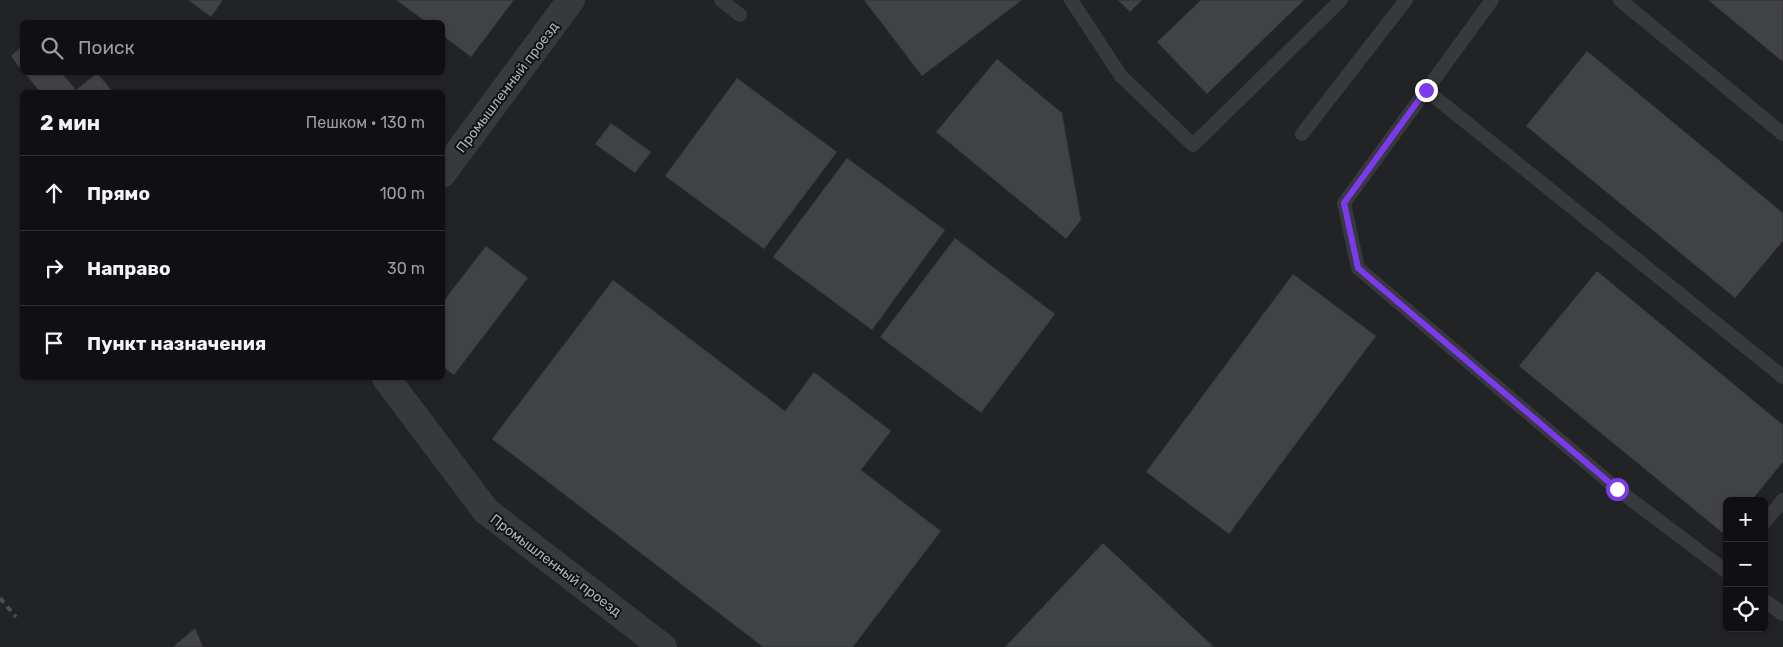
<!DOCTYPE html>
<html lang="ru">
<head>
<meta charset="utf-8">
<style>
	:root { --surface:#101012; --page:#1e1e20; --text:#f1f3f6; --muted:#9c9d9f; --line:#303032 }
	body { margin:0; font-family:Rubik,sans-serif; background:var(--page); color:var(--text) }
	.controls { position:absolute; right:15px; bottom:15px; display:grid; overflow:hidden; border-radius:8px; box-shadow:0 1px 4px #0004 }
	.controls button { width:45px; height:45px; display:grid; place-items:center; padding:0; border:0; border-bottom:1px solid var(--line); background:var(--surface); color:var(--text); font:25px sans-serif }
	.stop { position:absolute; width:15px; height:15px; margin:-11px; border:4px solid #7c3aed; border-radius:50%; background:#fff }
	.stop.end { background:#7c3aed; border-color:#fff; box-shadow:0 1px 5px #0008 }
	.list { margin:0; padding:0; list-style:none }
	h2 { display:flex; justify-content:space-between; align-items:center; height:65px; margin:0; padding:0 20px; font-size:21px }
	h2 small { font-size:16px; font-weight:400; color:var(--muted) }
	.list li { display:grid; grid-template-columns:32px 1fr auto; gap:15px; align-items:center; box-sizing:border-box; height:75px; padding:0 20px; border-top:1px solid var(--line) }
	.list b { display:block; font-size:19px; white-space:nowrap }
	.list em { font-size:16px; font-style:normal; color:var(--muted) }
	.icon { flex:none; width:28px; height:28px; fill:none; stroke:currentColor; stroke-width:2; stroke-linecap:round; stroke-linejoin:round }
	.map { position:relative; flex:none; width:1783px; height:647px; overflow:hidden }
	.search { position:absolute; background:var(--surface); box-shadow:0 1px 4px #0004; left:20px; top:20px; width:425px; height:55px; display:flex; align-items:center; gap:12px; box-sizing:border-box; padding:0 18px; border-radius:8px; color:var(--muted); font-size:19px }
	.panel { position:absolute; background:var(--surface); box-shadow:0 1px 4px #0004; left:20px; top:90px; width:425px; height:290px; border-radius:8px }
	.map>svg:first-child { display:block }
	.built { fill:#222325; fill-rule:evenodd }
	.building { fill:#404245; stroke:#303134 }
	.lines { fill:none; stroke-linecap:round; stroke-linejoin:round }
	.service { stroke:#37393d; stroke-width:14 }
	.minor { stroke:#37393d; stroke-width:28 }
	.rail { stroke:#4a4d53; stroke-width:4; stroke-dasharray:6 5; stroke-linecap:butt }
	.route { stroke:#7c3aed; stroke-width:6 }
	.labels { text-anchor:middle; stroke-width:4; stroke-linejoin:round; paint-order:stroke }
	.street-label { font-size:14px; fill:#a8b0b9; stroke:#111113 }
</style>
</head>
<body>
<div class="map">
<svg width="1783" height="647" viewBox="0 0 1783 647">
	<rect width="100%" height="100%" fill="#161618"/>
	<path class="built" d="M 0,0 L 1783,0 L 1783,647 L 0,647 ZM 22,22 L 442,22 L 442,72 L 22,72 ZM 22,92 L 442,92 L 442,378 L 22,378 ZM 1727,501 L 1764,501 L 1764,628 L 1727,628 Z"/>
	<g class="building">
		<polygon points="188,0 223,0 211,17"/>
		<polygon points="396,0 514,0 471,57 442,35 442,22 426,22"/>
		<polygon points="864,0 1022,0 922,76"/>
		<polygon points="1118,0 1142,0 1130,12"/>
		<polygon points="1201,0 1304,0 1207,94 1157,42"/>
		<polygon points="1708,0 1783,0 1783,62"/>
		<polygon points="22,46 22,71 11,56"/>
		<polygon points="1587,51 1783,213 1783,241 1735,298 1526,126"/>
		<polygon points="997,59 1062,113 1081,220 1066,239 936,132"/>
		<polygon points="24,72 61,72 76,90 97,73 113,92 40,92"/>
		<polygon points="737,78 837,152 764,249 665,176"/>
		<polygon points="611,123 651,152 635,173 595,144"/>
		<polygon points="847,158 945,230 872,330 773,257"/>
		<polygon points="955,238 1055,314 981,413 880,337"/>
		<polygon points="486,246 528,278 454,375 442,366 442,303"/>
		<polygon points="1597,271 1783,425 1783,462 1751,501 1727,501 1727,530 1724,534 1519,366"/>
		<polygon points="1293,274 1376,336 1229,534 1146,472"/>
		<polygon points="613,280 785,411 814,372 891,431 861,470 941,531 853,647 763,647 492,439"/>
		<polygon points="1103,543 1214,647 1005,647"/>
		<polygon points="195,628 203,647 173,647"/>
	</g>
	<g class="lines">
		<g class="service">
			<polyline points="721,0 740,15"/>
			<polyline points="1071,0 1121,76 1193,145 1341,0"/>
			<polyline points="1492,0 1344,203 1358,268 1617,489 1727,572"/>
			<polyline points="1620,0 1783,134"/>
			<polyline points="1426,90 1783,377"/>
			<polyline points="1302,134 1406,0"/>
			<polyline points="1764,523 1783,500"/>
			<polyline points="1764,600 1783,614"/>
		</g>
		<g class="minor">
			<polyline points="442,174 571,0"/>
			<polyline points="386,378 486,511 663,647"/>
		</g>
		<polyline class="rail" points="0,598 16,617"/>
	</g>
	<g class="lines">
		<polyline class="route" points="1426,90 1344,203 1358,268 1617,489"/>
	</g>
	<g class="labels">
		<g class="street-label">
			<text transform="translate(507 87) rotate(-53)" y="5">Промышленный проезд</text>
			<text transform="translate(556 565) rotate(37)" y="5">Промышленный проезд</text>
		</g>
	</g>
</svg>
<div class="controls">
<button>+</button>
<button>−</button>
<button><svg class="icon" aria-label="locate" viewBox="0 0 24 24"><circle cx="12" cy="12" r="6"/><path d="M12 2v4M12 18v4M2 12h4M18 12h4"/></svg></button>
</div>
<div class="stop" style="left:1617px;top:489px"></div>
<div class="stop end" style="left:1426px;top:90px"></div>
<div class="search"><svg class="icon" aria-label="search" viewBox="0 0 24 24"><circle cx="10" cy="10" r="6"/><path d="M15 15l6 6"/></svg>Поиск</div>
<section class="panel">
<h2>2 мин<small>Пешком · 130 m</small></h2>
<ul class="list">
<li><svg class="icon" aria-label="ahead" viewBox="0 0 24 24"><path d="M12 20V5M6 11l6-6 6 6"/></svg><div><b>Прямо</b></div><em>100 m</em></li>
<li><svg class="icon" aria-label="right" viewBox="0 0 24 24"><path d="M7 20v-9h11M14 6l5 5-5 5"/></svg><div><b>Направо</b></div><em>30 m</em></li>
<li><svg class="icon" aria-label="arrive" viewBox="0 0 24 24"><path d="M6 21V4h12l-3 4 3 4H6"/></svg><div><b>Пункт назначения</b></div></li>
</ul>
</section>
</div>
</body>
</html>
